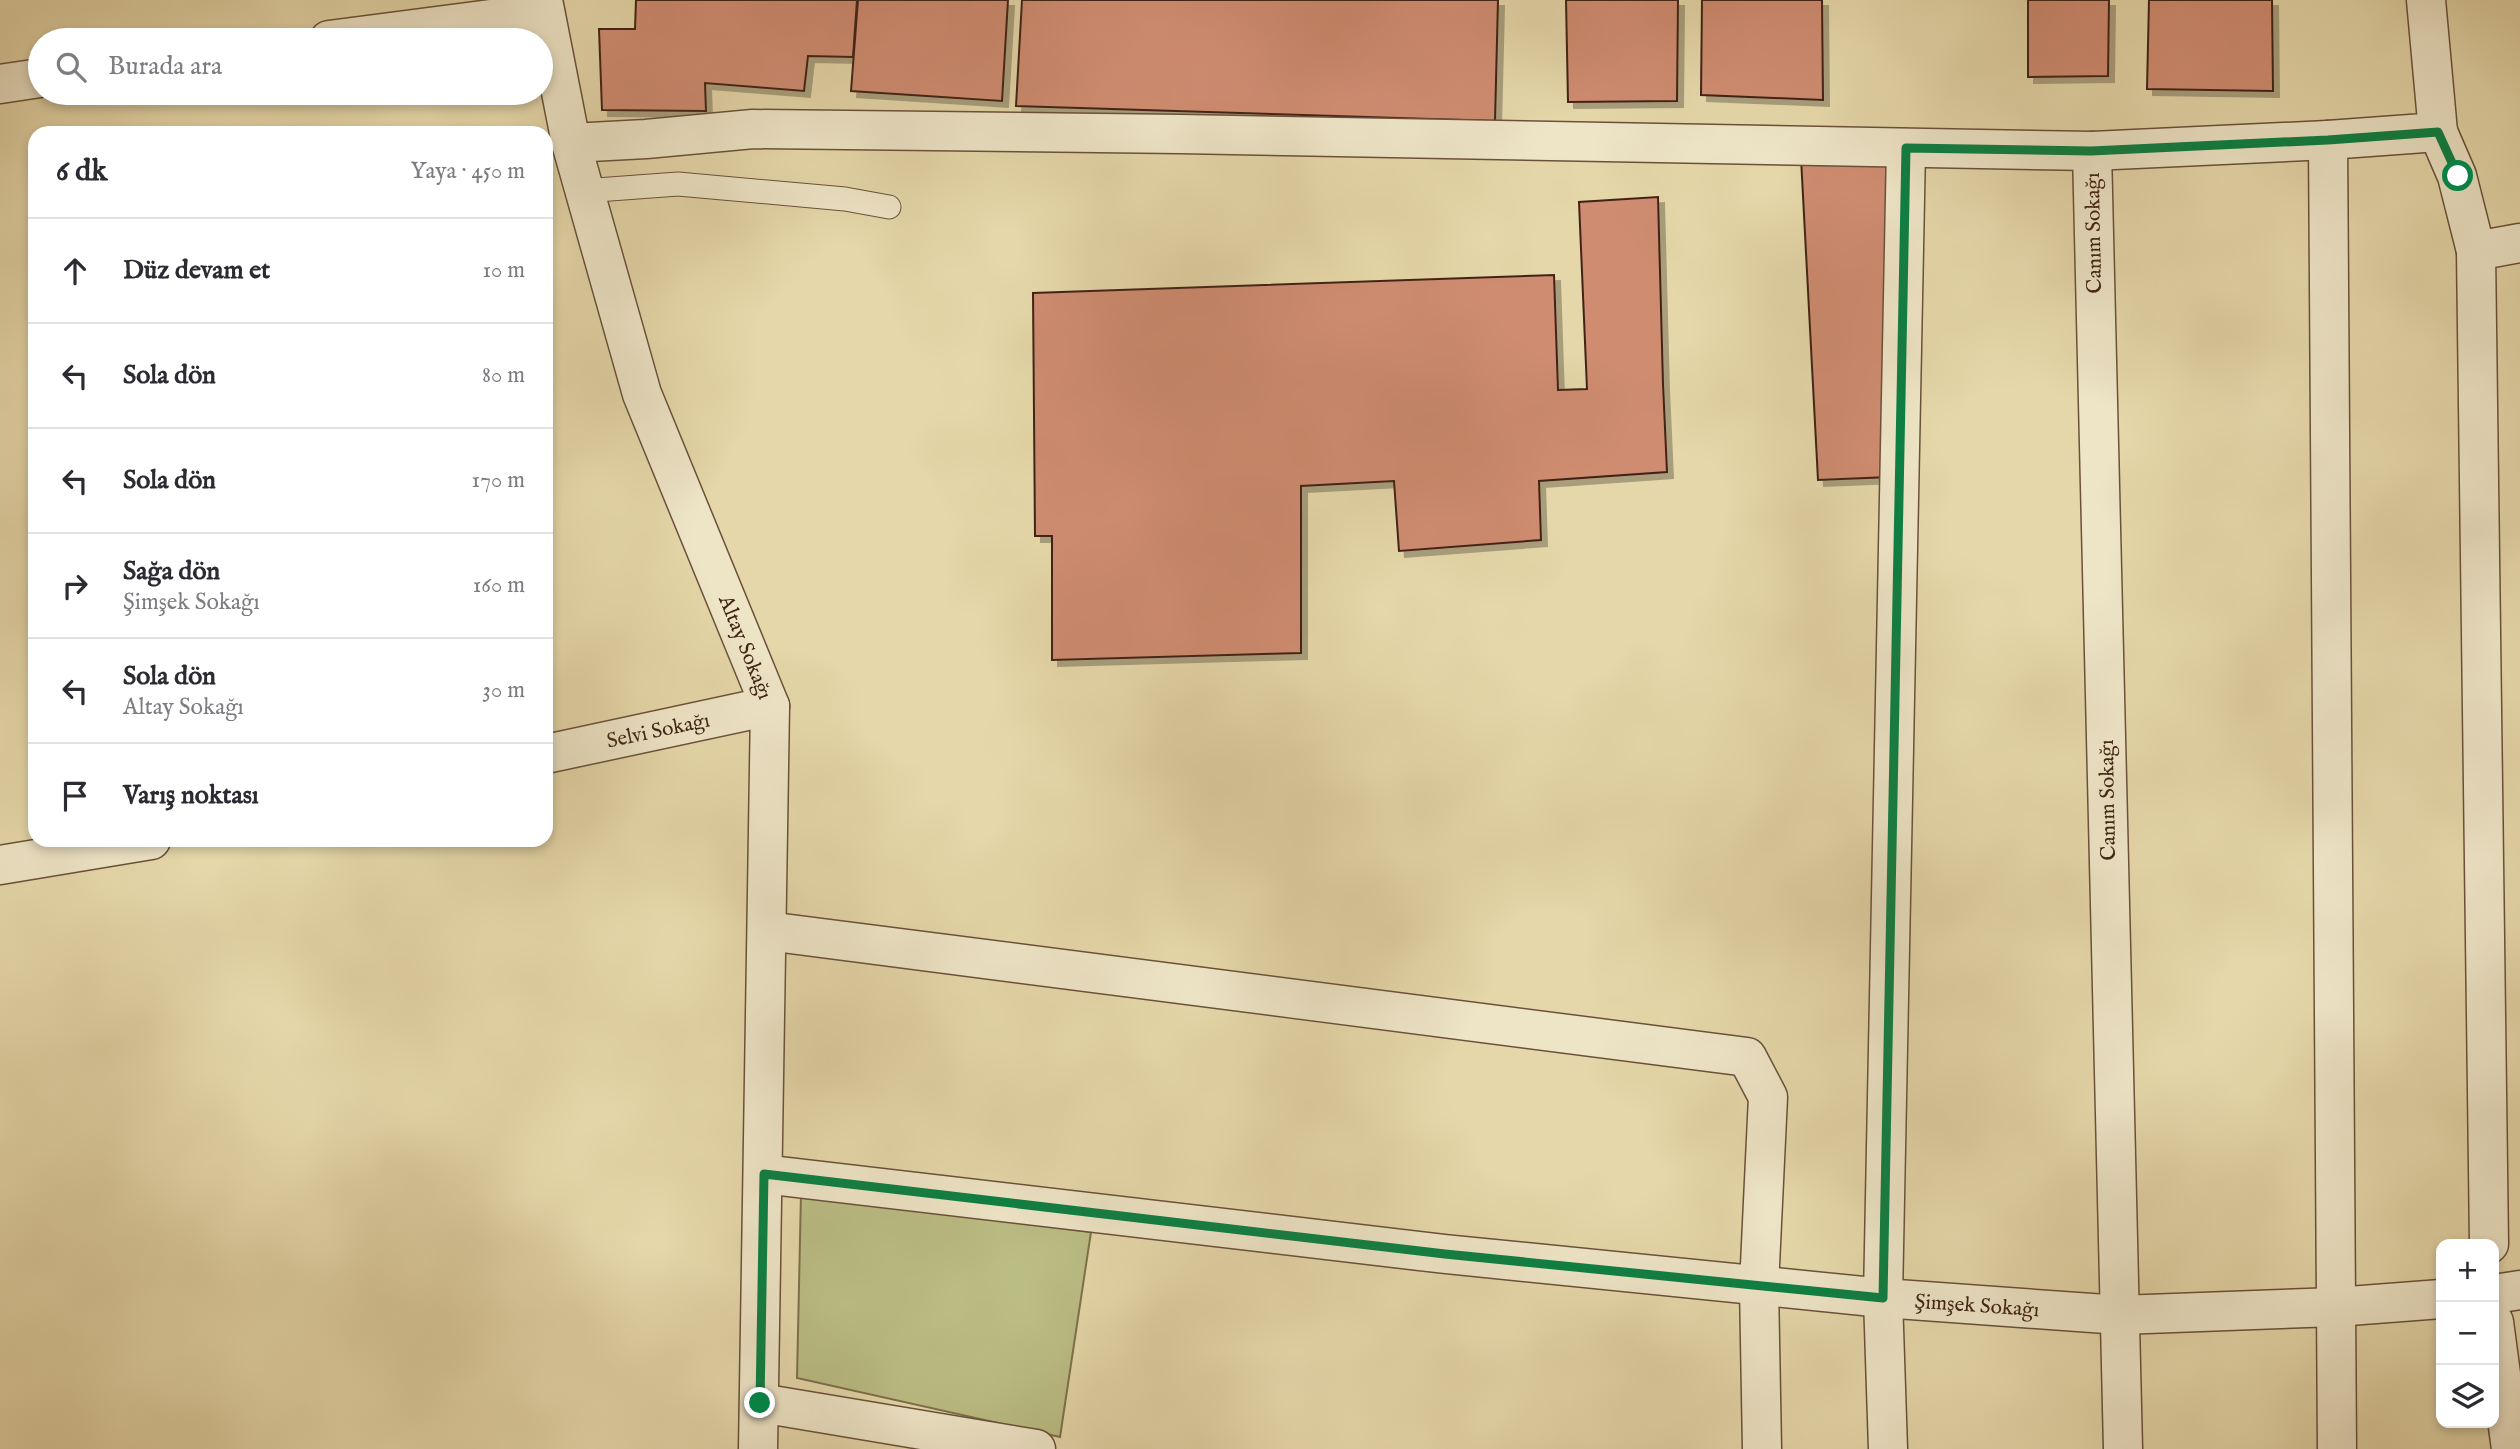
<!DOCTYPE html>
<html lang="tr">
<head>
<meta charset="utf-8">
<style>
	:root { --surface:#fff; --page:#f7f7f7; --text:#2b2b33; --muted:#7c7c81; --line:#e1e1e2 }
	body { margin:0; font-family:"IM FELL English",serif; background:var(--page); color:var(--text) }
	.controls { position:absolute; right:21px; bottom:21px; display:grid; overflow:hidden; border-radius:14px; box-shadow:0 4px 10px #0003 }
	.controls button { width:63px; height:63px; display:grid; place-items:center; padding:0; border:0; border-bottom:2px solid var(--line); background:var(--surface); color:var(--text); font:35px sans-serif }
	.stop { position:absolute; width:21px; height:21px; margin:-16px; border:5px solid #0b8043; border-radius:50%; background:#fff }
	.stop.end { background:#0b8043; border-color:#fff; box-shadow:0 2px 7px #0008 }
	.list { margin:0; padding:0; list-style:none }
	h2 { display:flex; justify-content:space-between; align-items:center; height:91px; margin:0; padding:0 28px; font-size:30px }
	h2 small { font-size:23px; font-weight:400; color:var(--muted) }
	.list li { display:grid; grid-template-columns:46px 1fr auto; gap:21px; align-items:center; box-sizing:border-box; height:105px; padding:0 28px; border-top:2px solid var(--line) }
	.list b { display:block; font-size:26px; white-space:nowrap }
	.list p { margin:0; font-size:23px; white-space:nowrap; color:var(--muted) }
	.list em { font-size:23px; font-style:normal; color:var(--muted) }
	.icon { flex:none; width:38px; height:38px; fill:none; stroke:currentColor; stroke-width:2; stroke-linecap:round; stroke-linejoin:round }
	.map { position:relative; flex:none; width:2520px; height:1449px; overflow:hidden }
	.search { position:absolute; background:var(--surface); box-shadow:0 4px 10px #0003; left:28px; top:28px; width:525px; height:77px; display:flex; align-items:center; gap:18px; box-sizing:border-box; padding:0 24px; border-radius:38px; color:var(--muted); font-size:26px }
	.panel { position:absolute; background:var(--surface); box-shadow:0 4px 10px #0003; left:28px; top:126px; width:525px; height:721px; border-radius:21px }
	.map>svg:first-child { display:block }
	.green { fill:#babd84; stroke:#7e704c; stroke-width:2 }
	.building { fill:#cf8c71; stroke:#412415; stroke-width:2; filter:url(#shadow) }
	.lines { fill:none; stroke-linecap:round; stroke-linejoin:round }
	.service-casing { stroke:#6a513a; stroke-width:25 }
	.minor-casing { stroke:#6a513a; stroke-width:41 }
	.tertiary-casing { stroke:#6a513a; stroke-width:41 }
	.service { stroke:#eee5c7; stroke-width:23 }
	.minor { stroke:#eee5c7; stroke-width:38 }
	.tertiary { stroke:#eee5c7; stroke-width:38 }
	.route { stroke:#0b8043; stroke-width:9 }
	.labels { text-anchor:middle; stroke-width:6; stroke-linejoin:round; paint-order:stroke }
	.street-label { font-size:21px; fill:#412415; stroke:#eee5c7 }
</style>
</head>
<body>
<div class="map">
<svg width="2520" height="1449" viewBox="0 0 2520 1449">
	<defs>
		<filter id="shadow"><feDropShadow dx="6" dy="6" stdDeviation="0" flood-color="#0004"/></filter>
	</defs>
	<rect width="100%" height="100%" fill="#e5d7a9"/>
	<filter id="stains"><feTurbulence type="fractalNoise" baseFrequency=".00286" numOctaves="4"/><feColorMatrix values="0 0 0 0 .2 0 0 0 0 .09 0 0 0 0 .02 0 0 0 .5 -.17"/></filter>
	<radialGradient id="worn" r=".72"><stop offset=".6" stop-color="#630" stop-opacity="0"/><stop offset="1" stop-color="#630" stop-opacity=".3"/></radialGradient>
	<polygon class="green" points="801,1194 1091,1232 1060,1437 797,1378"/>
	<g class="building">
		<polygon points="636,0 857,0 853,57 808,56 804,91 705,83 706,111 602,110 599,29 635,29"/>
		<polygon points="858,0 1008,0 1002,101 851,91"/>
		<polygon points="1022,0 1498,0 1495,121 1016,106"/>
		<polygon points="1566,0 1678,0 1677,101 1568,102"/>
		<polygon points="1702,0 1822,0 1823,100 1701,95"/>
		<polygon points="2028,0 2109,0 2108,76 2028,77"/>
		<polygon points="2149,0 2272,0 2273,91 2147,89"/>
		<polygon points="1889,157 1890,477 1818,480 1801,158"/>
		<polygon points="1658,197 1663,384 1667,472 1539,481 1541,540 1399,551 1394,481 1301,486 1301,653 1052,660 1052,536 1035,536 1033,293 1554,275 1558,390 1587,389 1579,202"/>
	</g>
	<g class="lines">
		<g class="service-casing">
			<polyline id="service" points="583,191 678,184 845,199 889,207"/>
		</g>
		<g class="minor-casing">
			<g id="minor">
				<polyline points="329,40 545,12"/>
				<polyline points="0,84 40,78"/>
				<polyline points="2438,132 2457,176 2476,251"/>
				<polyline points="571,143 646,139 753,129 1180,134 2092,151 2328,140"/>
				<polyline points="2092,151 2123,1449"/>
				<polyline points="546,754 770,706"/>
				<polyline points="0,865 151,840"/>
				<polyline points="767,931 1747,1057 1768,1097 1759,1286 1762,1449"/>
				<polyline points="763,1174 1445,1254 1883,1298 2120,1315 2336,1307 2441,1299"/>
				<polyline points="2489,1244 2476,251 2520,243"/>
				<polyline points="2494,1294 2520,1290"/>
				<polyline points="2494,1322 2511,1449"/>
				<polyline points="760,1403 1036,1449"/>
				<polyline points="1888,1449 1883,1298 1906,148"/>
				<polyline points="2337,1449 2328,140 2438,132 2426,0"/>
			</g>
		</g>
		<g class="tertiary-casing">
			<polyline id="tertiary" points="543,0 571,143 642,394 770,706 758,1449"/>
		</g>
		<use href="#service" class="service"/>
		<use href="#minor" class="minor"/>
		<use href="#tertiary" class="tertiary"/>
	</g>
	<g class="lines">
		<polyline class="route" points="760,1403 764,1174 1445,1254 1883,1298 1906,148 2091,151 2328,140 2438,132 2458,176"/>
	</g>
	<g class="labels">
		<g class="street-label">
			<text transform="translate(2093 233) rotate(-91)" y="7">Canım Sokağı</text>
			<text transform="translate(746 647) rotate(68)" y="7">Altay Sokağı</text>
			<text transform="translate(658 730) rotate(-12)" y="7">Selvi Sokağı</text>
			<text transform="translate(2107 800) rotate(-91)" y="7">Canım Sokağı</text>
			<text transform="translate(1977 1305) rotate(4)" y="7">Şimşek Sokağı</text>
		</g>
	</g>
	<rect width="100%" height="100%" filter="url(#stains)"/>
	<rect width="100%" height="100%" fill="url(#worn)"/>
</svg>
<div class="controls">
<button>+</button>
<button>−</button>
<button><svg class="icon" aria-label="layers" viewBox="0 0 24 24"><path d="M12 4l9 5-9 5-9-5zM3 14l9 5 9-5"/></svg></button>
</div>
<div class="stop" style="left:2458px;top:176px"></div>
<div class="stop end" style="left:760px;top:1403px"></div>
<div class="search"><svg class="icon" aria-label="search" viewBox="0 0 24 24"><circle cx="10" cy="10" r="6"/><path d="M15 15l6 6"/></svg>Burada ara</div>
<section class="panel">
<h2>6 dk<small>Yaya · 450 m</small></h2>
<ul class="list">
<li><svg class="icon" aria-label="ahead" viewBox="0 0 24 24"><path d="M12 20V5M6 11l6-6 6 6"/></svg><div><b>Düz devam et</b></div><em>10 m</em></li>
<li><svg class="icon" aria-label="left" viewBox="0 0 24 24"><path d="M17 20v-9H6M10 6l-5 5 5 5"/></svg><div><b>Sola dön</b></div><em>80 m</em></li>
<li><svg class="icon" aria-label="left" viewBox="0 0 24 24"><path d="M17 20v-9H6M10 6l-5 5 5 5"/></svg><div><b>Sola dön</b></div><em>170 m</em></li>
<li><svg class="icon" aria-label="right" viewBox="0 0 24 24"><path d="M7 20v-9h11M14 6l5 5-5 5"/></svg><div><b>Sağa dön</b><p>Şimşek Sokağı</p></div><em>160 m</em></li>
<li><svg class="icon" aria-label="left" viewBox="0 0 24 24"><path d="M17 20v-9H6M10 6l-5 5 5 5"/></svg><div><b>Sola dön</b><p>Altay Sokağı</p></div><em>30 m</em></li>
<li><svg class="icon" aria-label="arrive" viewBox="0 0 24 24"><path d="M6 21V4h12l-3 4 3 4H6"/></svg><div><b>Varış noktası</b></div></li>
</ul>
</section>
</div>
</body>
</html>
